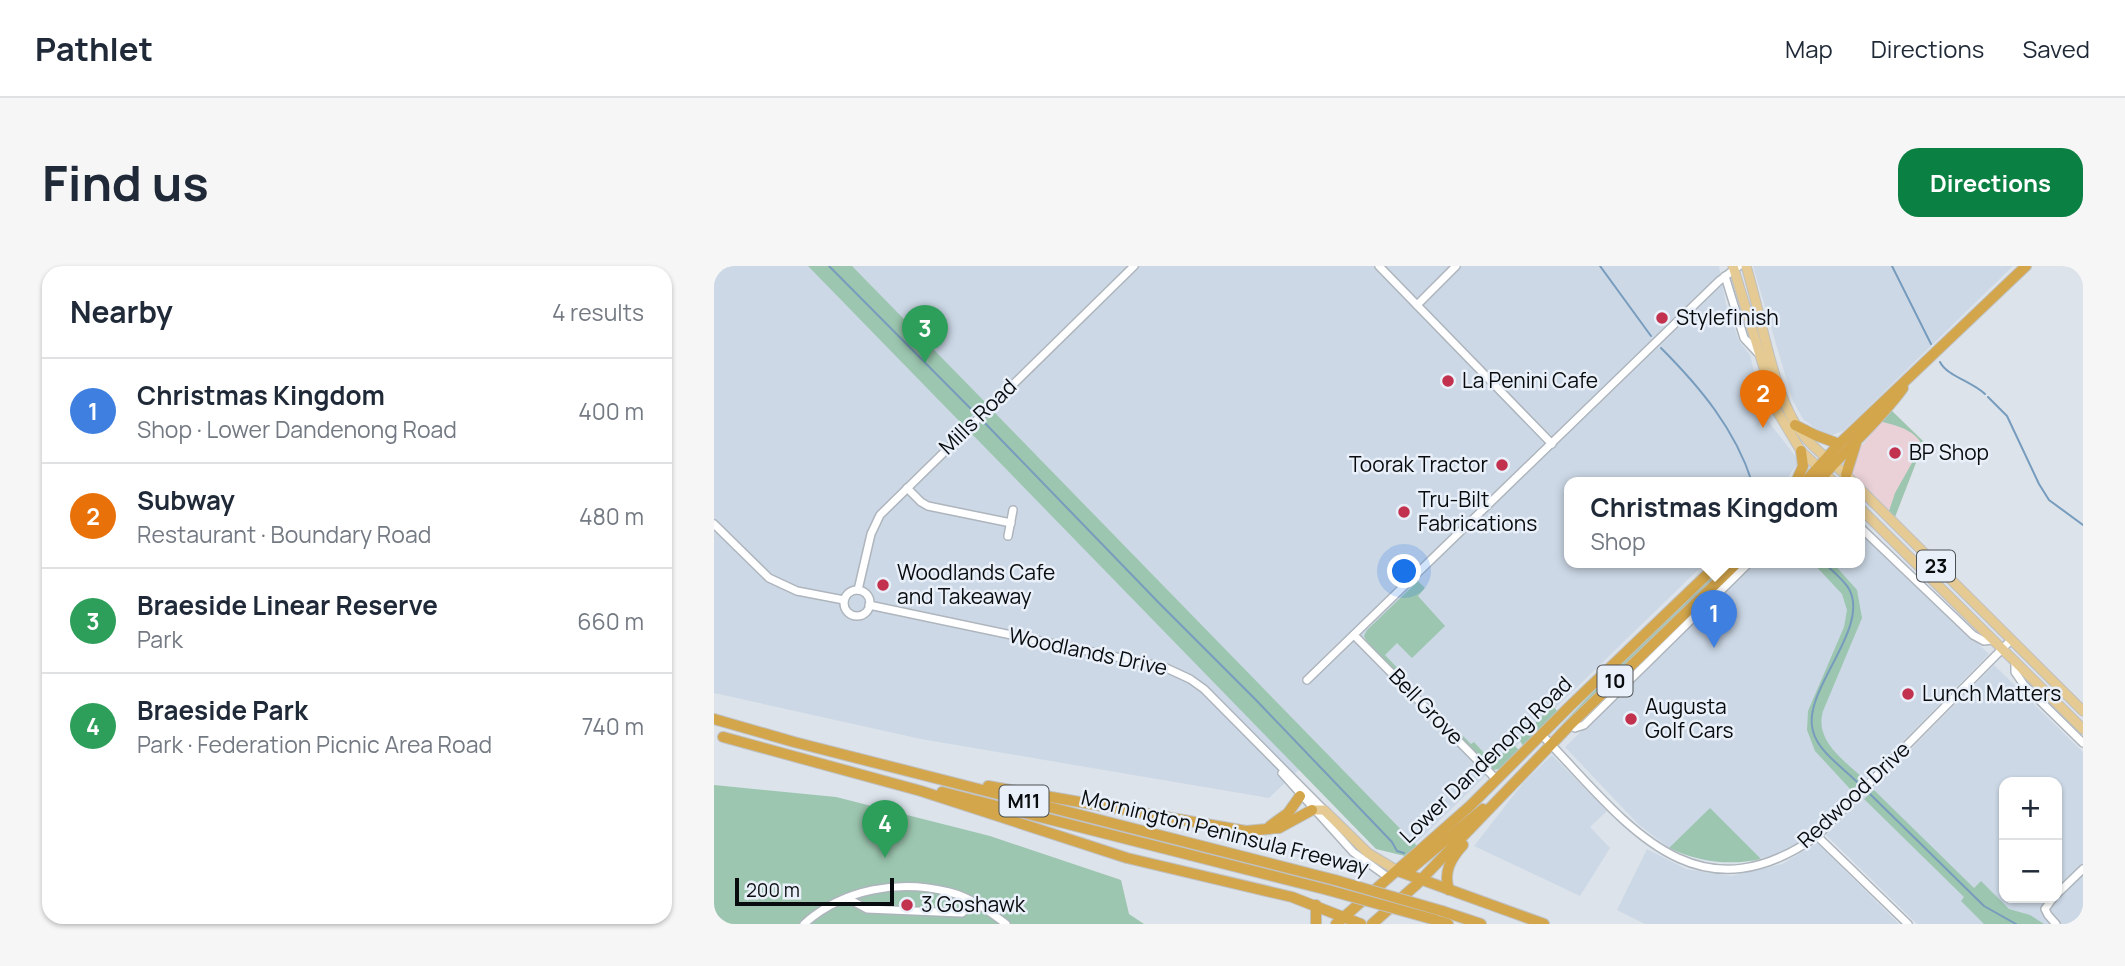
<!DOCTYPE html>
<html lang="en">
<head>
<meta charset="utf-8">
<style>
	:root { --surface:#fff; --page:#f6f6f7; --text:#1f2937; --muted:#747a83; --line:#e0e1e3; --accent:#0b8043 }
	body { margin:0; font-family:Manrope,sans-serif; background:var(--page); color:var(--text) }
	.controls { position:absolute; right:21px; bottom:21px; display:grid; overflow:hidden; border-radius:14px; box-shadow:0 2px 5px #0004 }
	.controls button { width:63px; height:63px; display:grid; place-items:center; padding:0; border:0; border-bottom:2px solid var(--line); background:var(--surface); color:var(--text); font:35px sans-serif }
	.scale { position:absolute; left:21px; bottom:18px; width:159px; box-sizing:border-box; padding-left:7px; border:4px solid #090c0e; border-top:0; font-size:19px; line-height:24px; white-space:nowrap; color:#090c0e; -webkit-text-stroke:5px #e9f0f9; paint-order:stroke }
	.you { position:absolute; left:691px; top:306px; width:24px; height:24px; margin:-18px; border:5px solid #fff; border-radius:50%; background:#1a73e8; box-shadow:0 0 0 10px #1a73e833 }
	.badge { display:grid; place-items:center; width:46px; height:46px; border-radius:50%; background:var(--accent); color:#fff; font-size:23px; font-weight:700 }
	.pin { position:absolute; translate:-50% -58px; filter:drop-shadow(0 2px 4px #0008) }
	.pin::after { content:''; position:absolute; top:37px; width:24px; height:21px; background:inherit; clip-path:polygon(0 0,100% 0,50% 100%) }
	.popup { position:absolute; left:850px; top:211px; width:301px; height:91px; box-sizing:border-box; display:grid; place-content:center; border-radius:14px; background:var(--surface); filter:drop-shadow(0 2px 5px #0005); font-size:23px; white-space:nowrap; color:var(--muted) }
	.popup b { font-size:26px; color:var(--text) }
	.popup::after { content:''; position:absolute; left:50%; top:100%; margin-left:-14px; border:14px solid transparent; border-top-color:var(--surface) }
	.list { margin:0; padding:0; list-style:none }
	h2 { display:flex; justify-content:space-between; align-items:center; height:91px; margin:0; padding:0 28px; font-size:30px }
	h2 small { font-size:23px; font-weight:400; color:var(--muted) }
	.list li { display:grid; grid-template-columns:46px 1fr auto; gap:21px; align-items:center; box-sizing:border-box; height:105px; padding:0 28px; border-top:2px solid var(--line) }
	.list b { display:block; font-size:26px; white-space:nowrap }
	.list p { margin:0; font-size:23px; white-space:nowrap; color:var(--muted) }
	.list em { font-size:23px; font-style:normal; color:var(--muted) }
	.map { position:relative; flex:none; width:1369px; height:658px; overflow:hidden; border-radius:21px }
	header { display:flex; align-items:center; gap:42px; box-sizing:border-box; height:98px; padding:0 35px; background:var(--surface); border-bottom:2px solid var(--line) }
	header strong { font-size:33px }
	nav { display:flex; gap:38px; margin-inline-start:auto; font-size:24px }
	.intro { display:flex; align-items:center; justify-content:space-between; box-sizing:border-box; height:168px; padding:0 42px }
	h1 { margin:0; font-size:49px }
	.button { padding:18px 32px; border-radius:21px; background:var(--accent); color:#fff; font-size:24px; font-weight:700 }
	main { display:flex; gap:42px; padding:0 42px }
	aside { flex:1; background:var(--surface); border-radius:21px; box-shadow:0 2px 5px #0004 }
	.map>svg:first-child { display:block }
	.commercial { fill:#ead1d8 }
	.built { fill:#ccd8e6; fill-rule:evenodd }
	.green { fill:#9cc6af }
	.lines { fill:none; stroke-linecap:round; stroke-linejoin:round }
	.stream { stroke:#779cbd; stroke-width:2 }
	.minor-casing { stroke:#aeb5bd; stroke-width:10 }
	.major-casing { stroke:#bfc0c0; stroke-width:11 }
	.highway-casing { stroke:#bfc0c0; stroke-width:12 }
	.minor { stroke:#fff; stroke-width:7 }
	.major { stroke:#e5ca93; stroke-width:9 }
	.highway { stroke:#d4a64b; stroke-width:10 }
	.highway-bridge-casing { stroke:#bfc0c0; stroke-width:12; stroke-linecap:butt }
	.highway-bridge { stroke:#d4a64b; stroke-width:10 }
	.poi-dot { fill:#c2324e; stroke:#e9f0f9; stroke-width:2.5 }
	.labels { text-anchor:middle; stroke-width:5; stroke-linejoin:round; paint-order:stroke }
	.shield { fill:#e9f0f9; stroke:#4c5054; stroke-width:2 }
	.shield-label { font-size:19px; font-weight:bold; fill:#090c0e }
	.poi-label { font-size:21px; fill:#090c0e; stroke:#e9f0f9; text-anchor:start }
	.street-label { font-size:21px; fill:#090c0e; stroke:#e9f0f9 }
</style>
</head>
<body>
<header>
<strong>Pathlet</strong>
<nav><a>Map</a><a>Directions</a><a>Saved</a></nav>
</header>
<div class="intro"><h1>Find us</h1><a class="button">Directions</a></div>
<main>
<aside>
<h2>Nearby<small>4 results</small></h2>
<ul class="list">
<li><span class="badge" style="background:#3f7fe0">1</span><div><b>Christmas Kingdom</b><p>Shop · Lower Dandenong Road</p></div><em>400 m</em></li>
<li><span class="badge" style="background:#e8710a">2</span><div><b>Subway</b><p>Restaurant · Boundary Road</p></div><em>480 m</em></li>
<li><span class="badge" style="background:#2e9e5b">3</span><div><b>Braeside Linear Reserve</b><p>Park</p></div><em>660 m</em></li>
<li><span class="badge" style="background:#2e9e5b">4</span><div><b>Braeside Park</b><p>Park · Federation Picnic Area Road</p></div><em>740 m</em></li>
</ul>
</aside>
<div class="map">
<svg width="1369" height="658" viewBox="0 0 1369 658">
	<rect width="100%" height="100%" fill="#dce3eb"/>
	<polygon class="commercial" points="1177,144 1210,176 1181,251 1138,207 1138,198 1145,183"/>
	<g class="built">
		<polygon points="0,0 1005,0 1012,38 1025,75 1036,89 1051,151 1085,195 1071,216 855,216 855,296 992,296 699,580 606,484 555,532 207,473 0,427"/>
		<polygon points="1039,0 1299,0 1142,153 1129,165 1118,169 1109,168 1089,153 1079,135"/>
		<polygon points="1145,265 1275,388 1099,567 1075,583 1058,590 1018,596 993,595 955,582 924,558 851,481 1041,296 1145,296"/>
		<path d="M 1280,399 L 1369,486 L 1369,658 L 1203,658 L 1112,569 ZM 1290,516 L 1343,516 L 1343,632 L 1290,632 Z"/>
		<polygon points="838,489 893,545 876,561 896,582 866,630 760,580 809,517"/>
		<polygon points="1103,577 1185,658 931,658 903,644 933,583 972,603 1017,610 1068,598"/>
	</g>
	<g class="green">
		<polygon points="94,0 138,0 271,136 249,159"/>
		<polygon points="278,143 282,148 703,580 691,590 662,583 255,165"/>
		<path d="M 1177,144 L 1210,176 L 1181,251 L 1175,245 L 1181,227 L 1208,179 C 1201,164 1182,159 1168,156 Z"/>
		<polygon points="1013,296 1020,296 864,449 840,467 908,395"/>
		<path d="M 1098,296 L 1118,296 L 1143,324 L 1148,352 L 1109,445 C 1100,475 1131,495 1150,513 L 1138,525 L 1101,485 L 1093,464 L 1094,445 L 1130,361 L 1133,344 L 1128,328 Z"/>
		<polygon points="704,315 711,322 704,330 731,360 698,392 683,377 671,389 690,409 687,412 653,376 650,370 653,364"/>
		<polygon points="839,440 844,446 809,480 805,473"/>
		<polygon points="749,470 757,478 760,476 779,497 799,478 805,484 788,502 780,504 747,472"/>
		<polygon points="0,519 122,531 276,570 407,614 415,648 430,658 0,658"/>
		<polygon points="1160,524 1260,622 1267,615 1295,643 1316,649 1330,658 1270,658 1247,635 1250,631 1150,533"/>
		<path d="M 996,542 L 1047,593 C 1015,600 985,596 955,582 Z"/>
	</g>
	<g class="lines">
		<g class="stream">
			<polyline points="115,0 263,149"/>
			<polyline points="886,0 937,70"/>
			<polyline points="1178,0 1217,78"/>
			<path d="M 947,82 C 986,121 1021,163 1038,216"/>
			<path d="M 1226,96 C 1233,110 1257,115 1271,128"/>
			<polyline points="1274,131 1293,150 1325,218 1335,234 1369,259"/>
			<polyline points="267,153 446,338 541,433 678,576 683,585 690,587"/>
			<path d="M 1109,296 C 1117,304 1130,314 1135,323 C 1157,363 1087,425 1099,465 C 1104,486 1130,502 1144,517"/>
			<polyline points="1156,528 1270,640 1302,658"/>
		</g>
		<g class="minor-casing">
			<g id="minor">
				<polyline points="665,0 838,178"/>
				<polyline points="1011,10 1030,72 1044,87"/>
				<polyline points="703,39 742,0"/>
				<polyline points="193,222 207,236 214,240 297,257"/>
				<polyline points="0,258 55,312 83,325 130,334"/>
				<polyline points="1145,260 1259,369 1270,375 1279,374"/>
				<polyline points="294,270 299,244"/>
				<polyline points="144,324 157,268 166,249 420,0"/>
				<circle cx="143" cy="337" r="13"/>
				<polyline points="155,339 450,401 476,413 490,423 610,544"/>
				<polyline points="640,369 783,514"/>
				<polyline points="1301,396 1301,406 1310,419 1369,477"/>
				<polyline points="593,414 1005,15 1025,0"/>
				<polyline points="856,459 861,462 870,459 1036,296"/>
				<path d="M 827,468 C 909,553 978,658 1103,570 L 1297,374"/>
				<polyline points="568,507 639,586 675,612"/>
				<polyline points="1103,570 1194,658"/>
				<polyline points="1343,628 1369,603"/>
				<polyline points="133,632 153,643 248,647 261,636"/>
				<polyline points="1339,632 1331,643 1334,649 1342,658"/>
				<path d="M 90,658 C 129,623 185,613 235,626 C 256,631 275,645 292,658"/>
			</g>
		</g>
		<g class="major-casing">
			<g id="major">
				<polyline points="1019,0 1063,145 1087,185 1120,216"/>
				<path d="M 1032,0 C 1047,48 1057,118 1082,159 C 1096,182 1121,197 1139,216"/>
				<polyline points="1145,222 1369,445"/>
				<polyline points="1145,241 1369,463"/>
				<polyline points="598,544 610,544 654,587 684,605"/>
			</g>
		</g>
		<g class="highway-casing">
			<g id="highway">
				<polyline points="1081,159 1101,169 1125,178"/>
				<polyline points="1132,209 1142,177"/>
				<polyline points="1082,216 1089,200 1087,185"/>
				<polyline points="1091,216 1125,178 1312,0"/>
				<path d="M 1104,216 C 1131,183 1164,157 1189,122"/>
				<polyline points="0,453 80,476 621,614"/>
				<polyline points="9,471 207,525 413,592 578,631 647,658"/>
				<polyline points="274,520 532,565 565,562 598,544"/>
				<polyline points="228,526 614,624"/>
				<polyline points="556,560 574,547 586,530"/>
				<polyline points="697,603 769,543"/>
				<polyline points="684,605 830,658"/>
				<path d="M 735,624 C 729,606 737,592 749,579"/>
				<polyline points="602,639 602,658"/>
				<polyline points="728,645 767,658"/>
				<polyline points="722,654 734,658"/>
				<polyline points="622,658 756,540 856,440 1006,296"/>
				<polyline points="658,658 702,619 856,459 1024,296"/>
			</g>
		</g>
		<use href="#minor" class="minor"/>
		<use href="#major" class="major"/>
		<use href="#highway" class="highway"/>
		<g class="highway-bridge-casing">
			<g id="highway-bridge">
				<polyline points="621,614 728,645"/>
				<polyline points="614,624 722,654"/>
			</g>
		</g>
		<use href="#highway-bridge" class="highway-bridge"/>
	</g>
	<g class="poi-dot">
		<circle cx="948" cy="52" r="7"/>
		<circle cx="734" cy="115" r="7"/>
		<circle cx="1181" cy="187" r="7"/>
		<circle cx="788" cy="199" r="7"/>
		<circle cx="690" cy="246" r="7"/>
		<circle cx="169" cy="319" r="7"/>
		<circle cx="1194" cy="428" r="7"/>
		<circle cx="917" cy="453" r="7"/>
		<circle cx="193" cy="639" r="7"/>
	</g>
	<g class="labels">
		<g class="shield">
			<rect x="1203" y="284.5" width="38" height="31" rx="5"/>
			<rect x="883.5" y="399.5" width="35" height="31" rx="5"/>
			<rect x="285.5" y="519.5" width="49" height="31" rx="5"/>
		</g>
		<g class="shield-label">
			<text x="1222" y="307">23</text>
			<text x="901" y="422">10</text>
			<text x="310" y="542">M11</text>
		</g>
		<g class="poi-label">
			<text x="962" y="59">Stylefinish</text>
			<text x="748" y="122">La Penini Cafe</text>
			<text x="1195" y="194">BP Shop</text>
			<text x="774" y="206" text-anchor="end">Toorak Tractor</text>
			<text x="704" y="241">Tru-Bilt<tspan x="704" dy="24">Fabrications</tspan></text>
			<text x="183" y="314">Woodlands Cafe<tspan x="183" dy="24">and Takeaway</tspan></text>
			<text x="1208" y="435">Lunch Matters</text>
			<text x="931" y="448">Augusta<tspan x="931" dy="24">Golf Cars</tspan></text>
			<text x="207" y="646">3 Goshawk</text>
		</g>
		<g class="street-label">
			<text transform="translate(264 151) rotate(-44)" y="7">Mills Road</text>
			<text transform="translate(374 386) rotate(12)" y="7">Woodlands Drive</text>
			<text transform="translate(712 441) rotate(46)" y="7">Bell Grove</text>
			<text transform="translate(772 494) rotate(-44)" y="7">Lower Dandenong Road</text>
			<text transform="translate(1140 529) rotate(-43)" y="7">Redwood Drive</text>
			<text transform="translate(511 567) rotate(14)" y="7">Mornington Peninsula Freeway</text>
		</g>
	</g>
</svg>
<div class="controls">
<button>+</button>
<button>−</button>
</div>
<div class="scale">200 m</div>
<div class="you"></div>
<div class="pin badge" style="left:1000px;top:382px;background:#3f7fe0">1</div>
<div class="popup"><b>Christmas Kingdom</b>Shop</div>
<div class="pin badge" style="left:1049px;top:162px;background:#e8710a">2</div>
<div class="pin badge" style="left:211px;top:97px;background:#2e9e5b">3</div>
<div class="pin badge" style="left:171px;top:592px;background:#2e9e5b">4</div>
</div>
</main>
</body>
</html>
